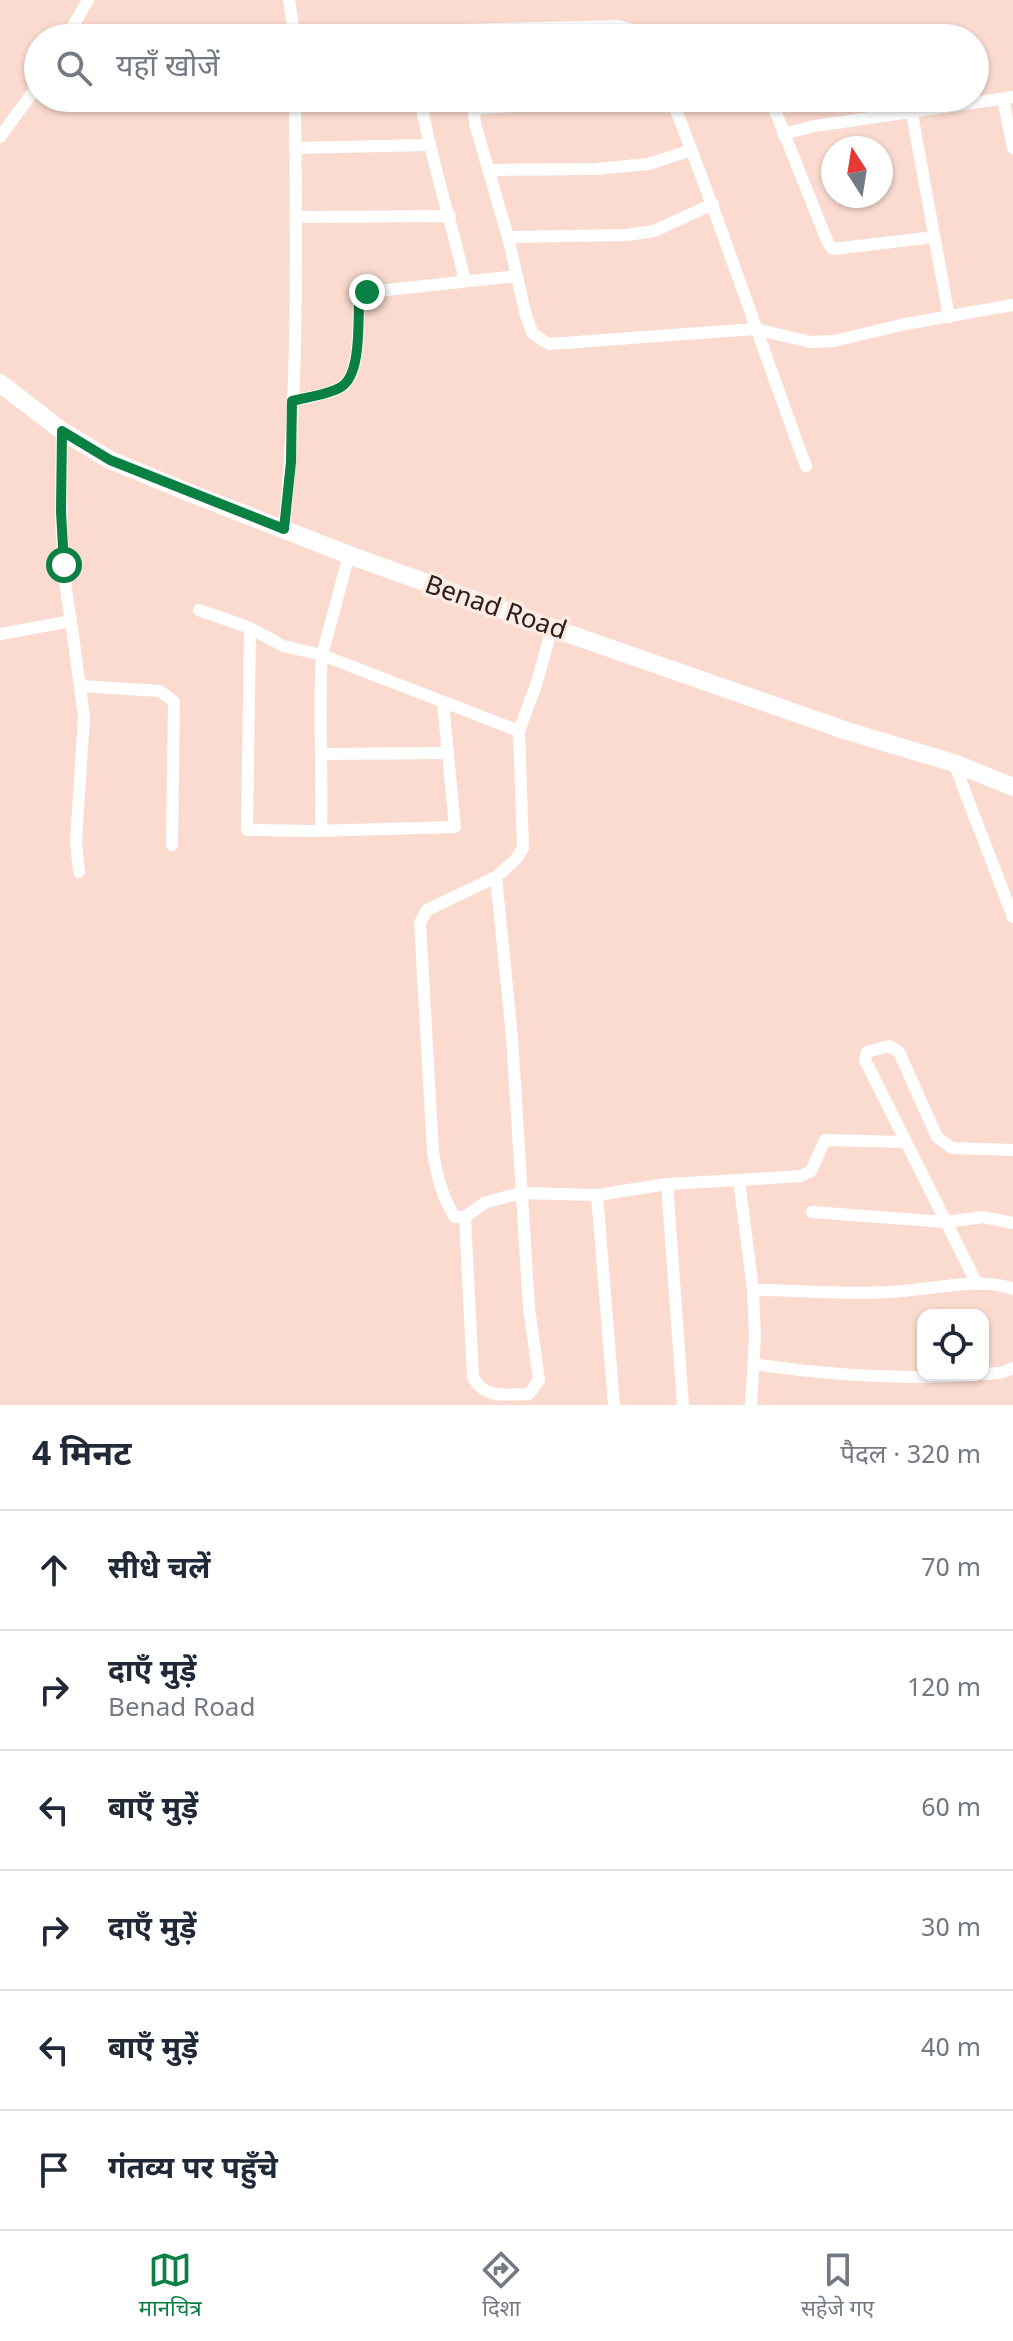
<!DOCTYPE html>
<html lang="hi">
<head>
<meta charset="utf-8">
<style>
	:root { --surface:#fff; --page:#f6f6f7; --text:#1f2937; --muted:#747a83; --line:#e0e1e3; --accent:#0b8043 }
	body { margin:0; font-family:Georgia,"Noto Sans Devanagari",serif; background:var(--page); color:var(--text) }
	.controls { position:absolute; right:24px; bottom:24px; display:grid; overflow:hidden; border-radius:16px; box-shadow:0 2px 6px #0004 }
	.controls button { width:72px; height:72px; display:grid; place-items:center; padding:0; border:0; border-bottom:2px solid var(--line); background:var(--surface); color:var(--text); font:40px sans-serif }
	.compass { position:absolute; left:821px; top:136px; width:72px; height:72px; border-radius:50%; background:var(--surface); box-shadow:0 2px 6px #0004; rotate:348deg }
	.stop { position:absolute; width:24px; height:24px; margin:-18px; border:6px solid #0b8043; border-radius:50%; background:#fff }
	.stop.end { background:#0b8043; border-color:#fff; box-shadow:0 2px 8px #0008 }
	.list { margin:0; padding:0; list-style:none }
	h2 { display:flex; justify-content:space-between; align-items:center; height:104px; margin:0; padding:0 32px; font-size:34px }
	h2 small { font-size:26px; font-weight:400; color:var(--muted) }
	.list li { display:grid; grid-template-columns:52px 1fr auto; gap:24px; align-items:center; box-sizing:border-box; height:120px; padding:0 32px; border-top:2px solid var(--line) }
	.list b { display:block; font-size:30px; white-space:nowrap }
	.list p { margin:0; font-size:26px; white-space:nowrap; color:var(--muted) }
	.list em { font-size:26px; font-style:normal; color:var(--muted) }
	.icon { flex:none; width:44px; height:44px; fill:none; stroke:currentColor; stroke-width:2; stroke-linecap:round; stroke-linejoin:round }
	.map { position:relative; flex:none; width:1013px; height:1405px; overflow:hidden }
	.search { position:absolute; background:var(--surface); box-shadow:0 2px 6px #0004; left:24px; right:24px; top:24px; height:88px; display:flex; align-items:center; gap:20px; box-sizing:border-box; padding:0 28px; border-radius:44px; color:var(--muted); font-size:30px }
	.sheet { height:824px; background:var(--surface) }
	nav { display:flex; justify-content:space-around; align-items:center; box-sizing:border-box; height:112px; border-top:2px solid var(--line); background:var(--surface); font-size:22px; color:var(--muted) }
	nav a { display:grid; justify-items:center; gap:4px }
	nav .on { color:var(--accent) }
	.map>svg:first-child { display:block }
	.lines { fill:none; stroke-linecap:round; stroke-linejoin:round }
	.minor { stroke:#fff; stroke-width:12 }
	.secondary { stroke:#fff; stroke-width:18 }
	.route { stroke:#0b8043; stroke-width:10 }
	.labels { text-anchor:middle; stroke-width:7; stroke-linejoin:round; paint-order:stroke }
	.street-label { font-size:26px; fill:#2b201c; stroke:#ffebe4 }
</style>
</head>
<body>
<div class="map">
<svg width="1013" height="1405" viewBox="0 0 1013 1405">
	<rect width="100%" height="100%" fill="#fbdbcf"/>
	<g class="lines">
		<g class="minor">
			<polyline points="289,0 295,38"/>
			<polyline points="295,34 619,26 639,32 643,38"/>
			<polyline points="66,38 88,0"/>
			<path d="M 420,98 C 431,160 451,220 465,281"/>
			<polyline points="655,98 480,108 474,112 475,124 508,237 526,316 533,334 549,344 755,329 810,342 834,341 905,324 1013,305"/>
			<path d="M 671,98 C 720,219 760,343 806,466"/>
			<polyline points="770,98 828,243 833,249 934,237"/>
			<polyline points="1003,99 1013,148"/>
			<polyline points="912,114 949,317"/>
			<polyline points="783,134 815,126 1013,97"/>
			<polyline points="0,137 38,85"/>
			<polyline points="295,148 428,145"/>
			<polyline points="488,170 596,169 648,164 692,150"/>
			<polyline points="296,217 450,216"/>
			<polyline points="508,237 627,235 654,231 713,204"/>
			<path d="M 292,401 C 307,397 328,395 341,387 C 361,375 358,325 359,303 L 361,296 L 367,292 L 517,276"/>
			<path d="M 284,529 C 299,386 296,242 295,98"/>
			<polyline points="199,610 250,628 283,646 322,655 349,555"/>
			<polyline points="71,621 84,717 76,842 79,872"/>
			<polyline points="250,628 247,830 314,831 455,827 443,703"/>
			<path d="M 0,634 L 71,621 C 59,559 61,495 62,431"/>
			<polyline points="80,686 160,691 174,702 172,845"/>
			<polyline points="322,754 448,753"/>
			<polyline points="954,763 1013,917"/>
			<path d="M 321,831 C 323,772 318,713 322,655 L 519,731 L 536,685 L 552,628"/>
			<path d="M 496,877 L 427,910 L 420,923 L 433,1152 C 437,1176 442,1197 455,1217 L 465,1217 L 486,1202 L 522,1193 L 597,1195 L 667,1184 L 739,1180 L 753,1290 L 755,1336 L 751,1405"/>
			<polyline points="739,1180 801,1176 811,1171 825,1140 905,1142"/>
			<polyline points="667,1184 683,1405"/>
			<polyline points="597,1195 614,1405"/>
			<polyline points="812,1212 946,1222 983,1217 1013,1223"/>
			<path d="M 465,1217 L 473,1377 C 485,1400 507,1394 529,1394 L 539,1380 L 529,1308 L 512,1037 L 496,877 L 516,859 L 523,848 L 519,731"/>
			<polyline points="977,1284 865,1060 867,1052 889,1046 899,1052 937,1137 952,1148 1013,1150"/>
			<path d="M 753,1290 C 799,1290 845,1295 890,1292 C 924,1291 983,1276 1013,1289"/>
			<path d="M 754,1364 C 826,1375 901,1380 974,1375"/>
			<polyline points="983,1374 1000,1373 1013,1368"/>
		</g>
		<polyline class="secondary" points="0,383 62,431 110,460 190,493 349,555 552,628 847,731 954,763 1013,787"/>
	</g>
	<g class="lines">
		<path class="route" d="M 64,565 L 61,512 L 62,431 L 110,460 L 284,529 L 291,462 L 292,401 C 306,397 328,395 341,387 C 361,375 358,325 359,303 L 361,296 L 367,292"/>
	</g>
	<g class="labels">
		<g class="street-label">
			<text transform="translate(496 607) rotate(19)" y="9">Benad Road</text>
		</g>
	</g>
</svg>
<div class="controls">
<button><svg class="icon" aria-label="locate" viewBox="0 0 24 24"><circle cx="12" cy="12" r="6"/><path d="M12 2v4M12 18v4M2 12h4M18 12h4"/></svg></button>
</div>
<svg class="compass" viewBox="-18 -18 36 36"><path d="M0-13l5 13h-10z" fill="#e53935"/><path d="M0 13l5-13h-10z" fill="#747a83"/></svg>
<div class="stop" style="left:64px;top:565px"></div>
<div class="stop end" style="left:367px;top:292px"></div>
<div class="search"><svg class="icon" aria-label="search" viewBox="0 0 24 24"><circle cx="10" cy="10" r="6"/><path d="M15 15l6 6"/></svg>यहाँ खोजें</div>
</div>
<section class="sheet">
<h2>4 मिनट<small>पैदल · 320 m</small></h2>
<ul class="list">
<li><svg class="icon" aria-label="ahead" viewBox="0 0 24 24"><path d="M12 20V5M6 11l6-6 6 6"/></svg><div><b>सीधे चलें</b></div><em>70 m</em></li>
<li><svg class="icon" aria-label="right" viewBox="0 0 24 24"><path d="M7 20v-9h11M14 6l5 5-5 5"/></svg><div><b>दाएँ मुड़ें</b><p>Benad Road</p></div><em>120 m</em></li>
<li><svg class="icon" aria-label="left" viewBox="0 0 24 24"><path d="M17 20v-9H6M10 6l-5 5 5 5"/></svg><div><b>बाएँ मुड़ें</b></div><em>60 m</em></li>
<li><svg class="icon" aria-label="right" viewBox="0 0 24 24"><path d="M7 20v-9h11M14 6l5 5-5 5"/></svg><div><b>दाएँ मुड़ें</b></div><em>30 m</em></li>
<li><svg class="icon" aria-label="left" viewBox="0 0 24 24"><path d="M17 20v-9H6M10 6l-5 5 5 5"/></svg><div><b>बाएँ मुड़ें</b></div><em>40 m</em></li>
<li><svg class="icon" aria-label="arrive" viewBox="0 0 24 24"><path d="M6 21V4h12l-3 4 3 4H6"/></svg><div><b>गंतव्य पर पहुँचे</b></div></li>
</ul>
</section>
<nav>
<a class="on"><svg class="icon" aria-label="map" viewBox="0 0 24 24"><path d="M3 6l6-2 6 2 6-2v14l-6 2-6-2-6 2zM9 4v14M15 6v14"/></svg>मानचित्र</a>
<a><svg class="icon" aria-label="directions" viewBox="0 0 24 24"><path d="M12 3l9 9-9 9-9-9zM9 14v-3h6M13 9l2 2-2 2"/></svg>दिशा</a>
<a><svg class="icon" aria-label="saved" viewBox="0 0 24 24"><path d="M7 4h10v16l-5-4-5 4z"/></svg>सहेजे गए</a>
</nav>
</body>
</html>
